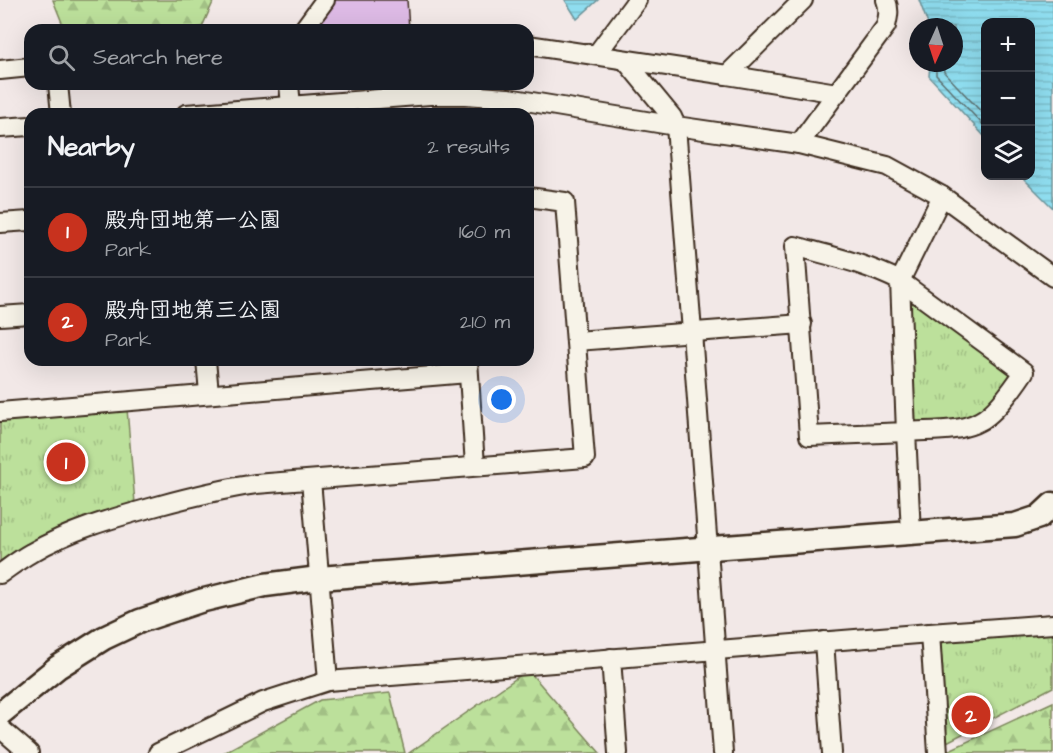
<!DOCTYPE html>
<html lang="en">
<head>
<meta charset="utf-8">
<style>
	:root { --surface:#171b24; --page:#242831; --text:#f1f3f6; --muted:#9ea1a6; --line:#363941; --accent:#c8321e }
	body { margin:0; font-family:"Architects Daughter","Klee One",sans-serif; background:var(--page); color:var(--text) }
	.controls { position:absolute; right:18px; top:18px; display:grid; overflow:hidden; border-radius:12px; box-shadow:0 6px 24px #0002 }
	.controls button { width:54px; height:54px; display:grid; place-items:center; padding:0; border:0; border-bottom:2px solid var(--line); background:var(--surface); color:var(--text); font:30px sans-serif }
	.compass { position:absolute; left:909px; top:18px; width:54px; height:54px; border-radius:50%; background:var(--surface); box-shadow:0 6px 24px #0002; rotate:183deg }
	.you { position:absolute; left:502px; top:400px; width:21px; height:21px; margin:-15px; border:4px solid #fff; border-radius:50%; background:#1a73e8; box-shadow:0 0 0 9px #1a73e833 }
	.badge { display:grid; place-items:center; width:39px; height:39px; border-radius:50%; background:var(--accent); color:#fff; font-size:20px; font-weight:700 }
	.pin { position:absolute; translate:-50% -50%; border:3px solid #fff; box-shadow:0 2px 6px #0006 }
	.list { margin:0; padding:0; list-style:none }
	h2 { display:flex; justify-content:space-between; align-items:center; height:78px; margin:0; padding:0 24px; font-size:26px }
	h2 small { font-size:20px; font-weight:400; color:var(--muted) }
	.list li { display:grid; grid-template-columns:39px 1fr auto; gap:18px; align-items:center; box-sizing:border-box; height:90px; padding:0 24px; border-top:2px solid var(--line) }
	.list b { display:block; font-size:22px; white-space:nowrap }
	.list p { margin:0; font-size:20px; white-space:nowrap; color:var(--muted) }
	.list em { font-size:20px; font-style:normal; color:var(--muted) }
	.icon { flex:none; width:33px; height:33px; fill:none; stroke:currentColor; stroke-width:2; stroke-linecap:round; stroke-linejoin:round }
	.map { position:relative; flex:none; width:1053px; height:753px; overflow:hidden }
	.search { position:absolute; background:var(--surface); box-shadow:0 6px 24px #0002; left:24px; top:24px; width:510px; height:66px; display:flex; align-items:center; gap:15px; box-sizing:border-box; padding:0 21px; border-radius:18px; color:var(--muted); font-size:22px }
	.panel { position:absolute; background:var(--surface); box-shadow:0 6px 24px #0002; left:24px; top:108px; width:510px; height:258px; border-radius:18px }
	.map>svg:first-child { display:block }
	.forest { fill:url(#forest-firs); stroke:#7c855c; stroke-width:1.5 }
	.park { fill:url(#park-tufts); stroke:#7c855c; stroke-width:1.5 }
	.water { fill:url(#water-rules); stroke:#6d959b; stroke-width:1.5 }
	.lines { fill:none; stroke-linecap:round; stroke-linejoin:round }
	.shore { stroke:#5d7272; stroke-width:1.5 }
	.building { fill:#ddbae5; stroke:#3b2a1e; stroke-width:1.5 }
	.minor-casing { stroke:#3b2a1e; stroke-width:22 }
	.tertiary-casing { stroke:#3b2a1e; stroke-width:27 }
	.minor { stroke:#f7f3e8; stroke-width:18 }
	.tertiary { stroke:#f7f3e8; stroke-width:22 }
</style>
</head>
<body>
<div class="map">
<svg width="1053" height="753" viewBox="0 0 1053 753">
	<defs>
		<pattern id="forest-firs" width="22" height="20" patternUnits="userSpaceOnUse" patternTransform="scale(1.5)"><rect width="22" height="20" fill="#bce09b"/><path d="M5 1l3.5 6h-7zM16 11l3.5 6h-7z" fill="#a2c085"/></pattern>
		<pattern id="park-tufts" width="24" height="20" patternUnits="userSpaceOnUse" patternTransform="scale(1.5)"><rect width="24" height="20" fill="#bce09b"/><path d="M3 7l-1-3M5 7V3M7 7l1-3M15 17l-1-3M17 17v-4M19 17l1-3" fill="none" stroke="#a2c085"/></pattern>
		<pattern id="water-rules" width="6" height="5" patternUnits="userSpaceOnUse" patternTransform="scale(1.5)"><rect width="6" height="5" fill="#8fddef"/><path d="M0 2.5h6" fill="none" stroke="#7cbecc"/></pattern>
	</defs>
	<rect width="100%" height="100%" fill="#f2e8e7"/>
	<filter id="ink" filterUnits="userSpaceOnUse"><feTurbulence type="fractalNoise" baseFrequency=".0167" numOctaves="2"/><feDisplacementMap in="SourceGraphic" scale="12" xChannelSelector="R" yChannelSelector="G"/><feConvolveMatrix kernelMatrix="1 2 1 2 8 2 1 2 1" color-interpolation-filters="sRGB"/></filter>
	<g filter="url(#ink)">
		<g class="forest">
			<polygon points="53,0 214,0 202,27 182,30 65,30"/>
			<polygon points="528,670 600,753 409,753"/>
			<polygon points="390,693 405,753 223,753 320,700"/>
			<polygon points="1053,702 1053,753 943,753"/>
		</g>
		<g class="park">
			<path d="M 913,301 L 1008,371 L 1011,377 C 998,392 983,413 963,418 C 950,422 934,422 920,424 L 914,419 L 910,309 Z"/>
			<path d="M 127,409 L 135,503 C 98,514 62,526 28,544 C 18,549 9,556 0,562 L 0,421 Z"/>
			<polygon points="1053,633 1053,687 945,743 941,645 944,641"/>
		</g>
		<g class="water">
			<polygon points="565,0 598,0 577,19"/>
			<polygon points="919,0 1053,0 1053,208 1021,176 1030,176 1030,22 986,22 985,137 929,76 930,63 954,63 954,27 929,27"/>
		</g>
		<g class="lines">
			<g class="shore">
				<polyline points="936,63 936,75 986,128"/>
				<polyline points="943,63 944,72 986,117"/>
			</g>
		</g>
		<polygon class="building" points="334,0 407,0 409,29 314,30"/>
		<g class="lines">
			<g class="minor-casing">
				<g id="minor">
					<polyline points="303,30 325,0"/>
					<polyline points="528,45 727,75 803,0"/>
					<polyline points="596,55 637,0"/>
					<polyline points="625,60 672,117 676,126 692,332 723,753"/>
					<polyline points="0,70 30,67"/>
					<polyline points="727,75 837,93"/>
					<polyline points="58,84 61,114"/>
					<polyline points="289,84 291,106"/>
					<polyline points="186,114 430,95 465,95 508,98 676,126 799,144 887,166 942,196 1053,277"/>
					<polyline points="0,128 30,126"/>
					<path d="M 799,144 L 886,26 C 888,17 890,10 886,0"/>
					<polyline points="0,223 30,221"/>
					<path d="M 900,281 L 906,432 L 809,436 L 795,246 C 831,256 867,264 900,281 L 942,196"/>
					<path d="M 900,281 L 1024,372 C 1014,387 996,413 980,421 C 959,433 930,430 906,432 L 911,533"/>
					<polyline points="0,316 30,314"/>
					<polyline points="576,341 802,324"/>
					<polyline points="206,360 209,393"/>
					<polyline points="468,360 475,466"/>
					<polyline points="0,412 468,373"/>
					<polyline points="311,480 328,681"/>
					<path d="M 0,574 C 10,567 20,559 31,553 C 70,530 113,518 157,506 C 190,497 222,489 256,484 L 585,458 L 565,202 L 528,197"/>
					<polyline points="930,633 938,753"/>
					<polyline points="824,641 832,753"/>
					<polyline points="611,658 618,753"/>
					<polyline points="0,728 29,753"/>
					<polyline points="158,753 263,702 328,681 930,633 1053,624"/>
				</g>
			</g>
			<g class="tertiary-casing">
				<polyline id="tertiary" points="0,714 58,667 104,638 140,621 200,601 265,585 319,578 1015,525 1039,517 1053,504"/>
			</g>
			<use href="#minor" class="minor"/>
			<use href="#tertiary" class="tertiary"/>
		</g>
	</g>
</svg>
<div class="controls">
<button>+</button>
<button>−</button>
<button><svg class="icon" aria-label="layers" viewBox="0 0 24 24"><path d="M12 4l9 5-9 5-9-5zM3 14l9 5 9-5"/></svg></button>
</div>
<svg class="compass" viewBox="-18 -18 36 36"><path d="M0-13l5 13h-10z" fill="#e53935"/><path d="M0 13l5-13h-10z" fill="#9ea1a6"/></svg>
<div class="you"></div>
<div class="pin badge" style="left:66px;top:462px">1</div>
<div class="pin badge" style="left:971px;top:715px">2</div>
<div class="search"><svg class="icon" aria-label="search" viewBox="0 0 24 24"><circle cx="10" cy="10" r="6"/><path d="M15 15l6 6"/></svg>Search here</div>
<section class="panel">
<h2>Nearby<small>2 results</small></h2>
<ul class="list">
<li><span class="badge">1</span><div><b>殿舟団地第一公園</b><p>Park</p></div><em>160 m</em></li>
<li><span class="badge">2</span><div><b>殿舟団地第三公園</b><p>Park</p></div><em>210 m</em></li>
</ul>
</section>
</div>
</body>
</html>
